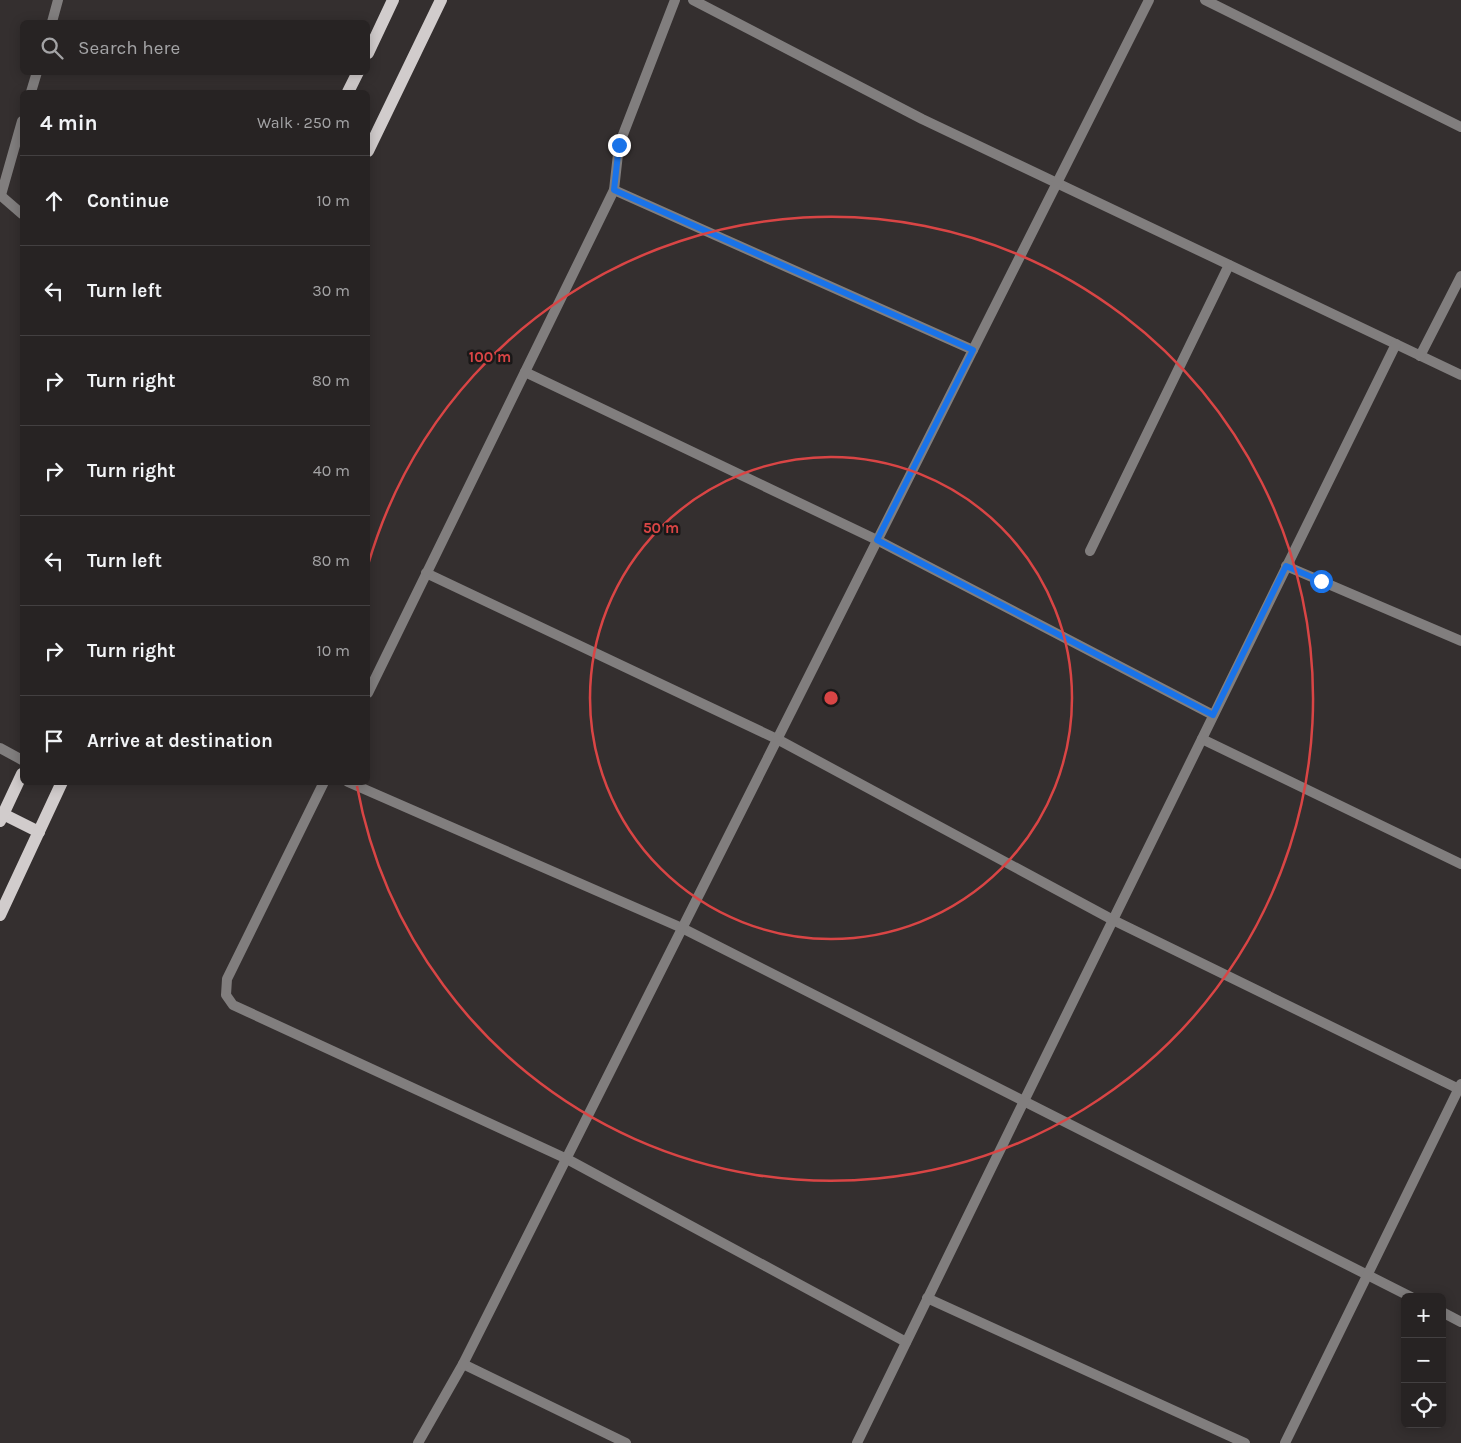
<!DOCTYPE html>
<html lang="en">
<head>
<meta charset="utf-8">
<style>
	:root { --surface:#272323; --page:#2f2b2b; --text:#f1f3f6; --muted:#a4a4a6; --line:#434041 }
	body { margin:0; font-family:Karla,sans-serif; background:var(--page); color:var(--text) }
	.controls { position:absolute; right:15px; bottom:15px; display:grid; overflow:hidden; border-radius:8px; box-shadow:0 2px 12px #0003 }
	.controls button { width:45px; height:45px; display:grid; place-items:center; padding:0; border:0; border-bottom:1px solid var(--line); background:var(--surface); color:var(--text); font:25px sans-serif }
	.stop { position:absolute; width:15px; height:15px; margin:-11px; border:4px solid #1a73e8; border-radius:50%; background:#fff }
	.stop.end { background:#1a73e8; border-color:#fff; box-shadow:0 1px 5px #0008 }
	.list { margin:0; padding:0; list-style:none }
	h2 { display:flex; justify-content:space-between; align-items:center; height:65px; margin:0; padding:0 20px; font-size:21px }
	h2 small { font-size:16px; font-weight:400; color:var(--muted) }
	.list li { display:grid; grid-template-columns:32px 1fr auto; gap:15px; align-items:center; box-sizing:border-box; height:90px; padding:0 20px; border-top:1px solid var(--line) }
	.list b { display:block; font-size:19px; white-space:nowrap }
	.list em { font-size:16px; font-style:normal; color:var(--muted) }
	.icon { flex:none; width:28px; height:28px; fill:none; stroke:currentColor; stroke-width:2; stroke-linecap:round; stroke-linejoin:round }
	.map { position:relative; flex:none; width:1461px; height:1443px; overflow:hidden }
	.search { position:absolute; background:var(--surface); box-shadow:0 2px 12px #0003; left:20px; top:20px; width:350px; height:55px; display:flex; align-items:center; gap:12px; box-sizing:border-box; padding:0 18px; border-radius:8px; color:var(--muted); font-size:19px }
	.panel { position:absolute; background:var(--surface); box-shadow:0 2px 12px #0003; left:20px; top:90px; width:350px; height:695px; border-radius:8px }
	.map>svg:first-child { display:block }
	.lines { fill:none; stroke-linecap:round; stroke-linejoin:round }
	.street { stroke:#817e7e; stroke-width:10 }
	.primary { stroke:#d1cccc; stroke-width:12 }
	.route { stroke:#1a73e8; stroke-width:6 }
	.ring { fill:none; stroke:#d94545; stroke-width:2.5 }
	.centre { fill:#d94545; stroke:#1a1818; stroke-width:2.5 }
	.ring-label { font-size:15px; text-anchor:middle; font-weight:bold; fill:#d94545; stroke:#1a1818; stroke-width:5; stroke-linejoin:round; paint-order:stroke }
</style>
</head>
<body>
<div class="map">
<svg width="1461" height="1443" viewBox="0 0 1461 1443">
	<rect width="100%" height="100%" fill="#342f2f"/>
	<g class="lines">
		<g class="street">
			<polyline points="693,0 922,119 1461,375"/>
			<polyline points="1205,0 1461,127"/>
			<polyline points="52,22 58,0"/>
			<polyline points="31,92 37,72"/>
			<polyline points="614,190 973,350"/>
			<polyline points="0,195 22,214"/>
			<polyline points="1,195 22,121"/>
			<polyline points="1420,356 1461,276"/>
			<polyline points="525,372 877,540 1213,715"/>
			<polyline points="1090,551 1229,265"/>
			<polyline points="1286,566 1461,641"/>
			<polyline points="426,573 777,739 1113,920 1461,1090"/>
			<polyline points="368,693 614,190 619,145 675,0"/>
			<polyline points="1202,739 1461,864"/>
			<polyline points="0,748 22,760"/>
			<polyline points="324,782 227,979 226,995 233,1005 567,1159 906,1342"/>
			<polyline points="348,782 682,928 1411,1297"/>
			<polyline points="927,1298 1245,1443"/>
			<polyline points="1442,1312 1461,1322"/>
			<polyline points="463,1364 626,1443"/>
			<polyline points="418,1443 463,1364 1149,0"/>
			<polyline points="857,1443 1024,1101 1396,344"/>
			<polyline points="1285,1443 1461,1084"/>
		</g>
		<g class="primary">
			<polyline points="368,53 393,0"/>
			<polyline points="348,92 358,72"/>
			<polyline points="368,151 441,0"/>
			<polyline points="3,814 39,832"/>
			<polyline points="0,821 22,774"/>
			<polyline points="0,915 62,782"/>
		</g>
	</g>
	<g class="lines">
		<polyline class="route" points="619,145 614,190 973,350 877,540 1213,715 1286,566 1321,581"/>
	</g>
	<g class="ring">
		<circle cx="831" cy="698" r="241"/>
		<path d="M368 565A482 482 0 1 1 357 786"/>
	</g>
	<circle cx="831" cy="698" r="8" class="centre"/>
	<g class="ring-label">
		<text x="490" y="362">100 m</text>
		<text x="661" y="533">50 m</text>
	</g>
</svg>
<div class="controls">
<button>+</button>
<button>−</button>
<button><svg class="icon" aria-label="locate" viewBox="0 0 24 24"><circle cx="12" cy="12" r="6"/><path d="M12 2v4M12 18v4M2 12h4M18 12h4"/></svg></button>
</div>
<div class="stop" style="left:1321px;top:581px"></div>
<div class="stop end" style="left:619px;top:145px"></div>
<div class="search"><svg class="icon" aria-label="search" viewBox="0 0 24 24"><circle cx="10" cy="10" r="6"/><path d="M15 15l6 6"/></svg>Search here</div>
<section class="panel">
<h2>4 min<small>Walk · 250 m</small></h2>
<ul class="list">
<li><svg class="icon" aria-label="ahead" viewBox="0 0 24 24"><path d="M12 20V5M6 11l6-6 6 6"/></svg><div><b>Continue</b></div><em>10 m</em></li>
<li><svg class="icon" aria-label="left" viewBox="0 0 24 24"><path d="M17 20v-9H6M10 6l-5 5 5 5"/></svg><div><b>Turn left</b></div><em>30 m</em></li>
<li><svg class="icon" aria-label="right" viewBox="0 0 24 24"><path d="M7 20v-9h11M14 6l5 5-5 5"/></svg><div><b>Turn right</b></div><em>80 m</em></li>
<li><svg class="icon" aria-label="right" viewBox="0 0 24 24"><path d="M7 20v-9h11M14 6l5 5-5 5"/></svg><div><b>Turn right</b></div><em>40 m</em></li>
<li><svg class="icon" aria-label="left" viewBox="0 0 24 24"><path d="M17 20v-9H6M10 6l-5 5 5 5"/></svg><div><b>Turn left</b></div><em>80 m</em></li>
<li><svg class="icon" aria-label="right" viewBox="0 0 24 24"><path d="M7 20v-9h11M14 6l5 5-5 5"/></svg><div><b>Turn right</b></div><em>10 m</em></li>
<li><svg class="icon" aria-label="arrive" viewBox="0 0 24 24"><path d="M6 21V4h12l-3 4 3 4H6"/></svg><div><b>Arrive at destination</b></div></li>
</ul>
</section>
</div>
</body>
</html>
